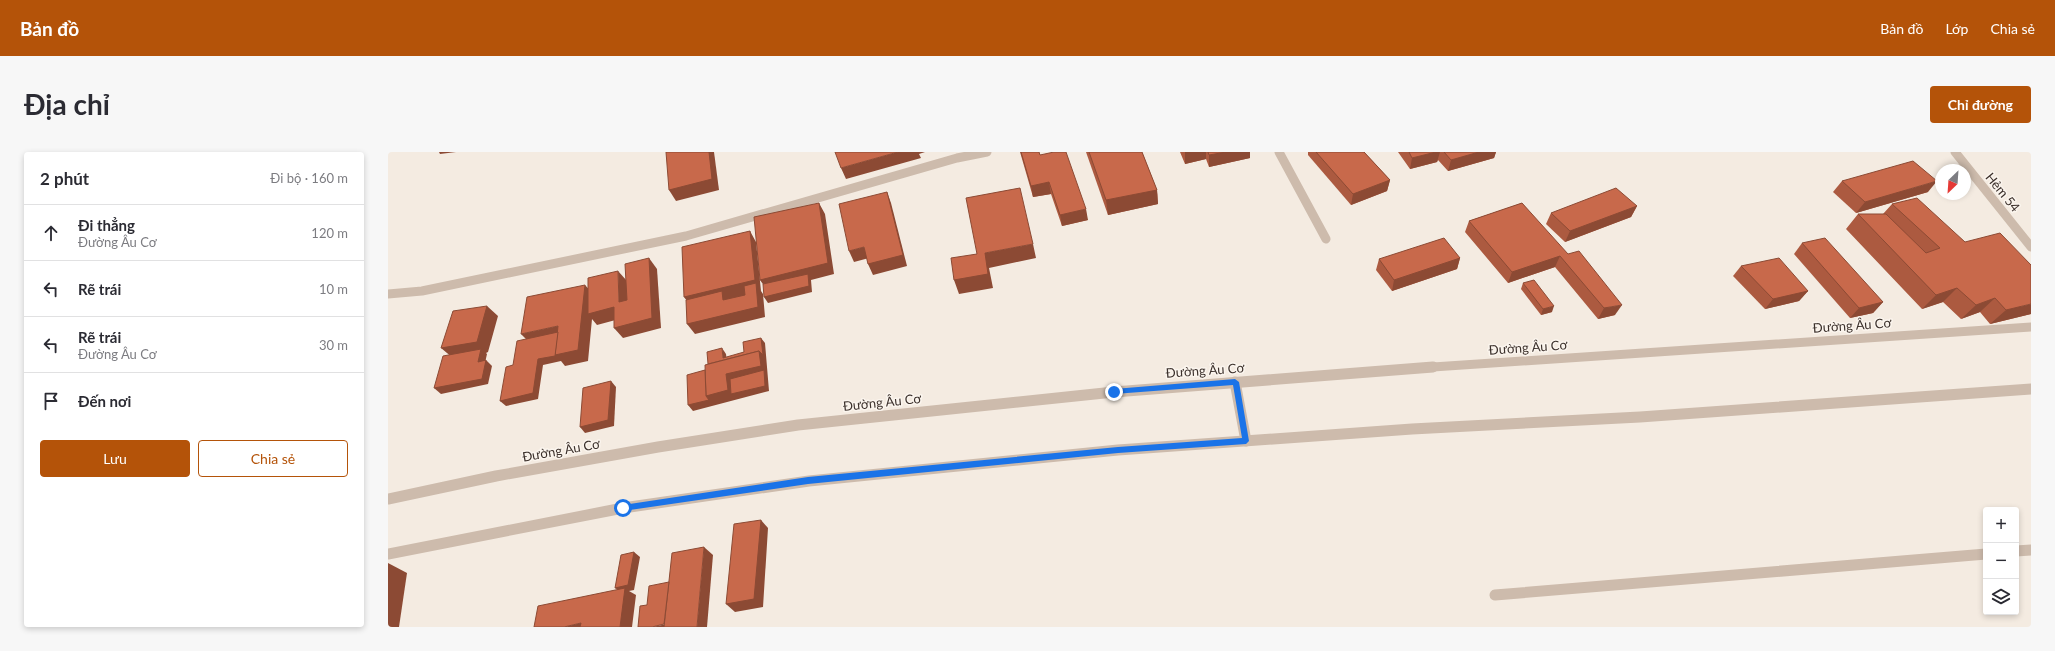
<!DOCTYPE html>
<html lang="vi">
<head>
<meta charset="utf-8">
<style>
	:root { --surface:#fff; --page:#f7f7f7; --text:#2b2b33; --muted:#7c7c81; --line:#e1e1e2; --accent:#b45309 }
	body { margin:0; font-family:Lato,sans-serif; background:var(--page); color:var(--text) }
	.controls { position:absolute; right:12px; bottom:12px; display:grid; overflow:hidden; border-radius:4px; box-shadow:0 2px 6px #0003 }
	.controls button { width:36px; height:36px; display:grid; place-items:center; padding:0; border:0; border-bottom:1px solid var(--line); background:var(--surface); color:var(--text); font:20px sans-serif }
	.compass { position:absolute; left:1547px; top:12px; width:36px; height:36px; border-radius:50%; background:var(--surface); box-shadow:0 2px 6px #0003; rotate:205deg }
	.stop { position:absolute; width:12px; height:12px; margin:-9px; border:3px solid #1a73e8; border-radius:50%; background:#fff }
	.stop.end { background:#1a73e8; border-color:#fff; box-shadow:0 1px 4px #0008 }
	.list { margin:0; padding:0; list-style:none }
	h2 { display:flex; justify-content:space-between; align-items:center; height:52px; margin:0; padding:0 16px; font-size:17px }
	h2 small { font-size:13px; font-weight:400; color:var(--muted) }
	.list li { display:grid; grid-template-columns:26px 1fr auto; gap:12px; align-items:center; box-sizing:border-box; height:56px; padding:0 16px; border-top:1px solid var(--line) }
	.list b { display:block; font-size:15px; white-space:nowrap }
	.list p { margin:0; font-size:13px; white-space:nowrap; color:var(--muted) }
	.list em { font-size:13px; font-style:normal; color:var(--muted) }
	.actions { display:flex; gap:8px; padding:12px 16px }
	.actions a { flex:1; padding:9px 0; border:1px solid var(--accent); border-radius:4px; text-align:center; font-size:14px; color:var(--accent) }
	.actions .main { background:var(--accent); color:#fff }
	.icon { flex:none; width:22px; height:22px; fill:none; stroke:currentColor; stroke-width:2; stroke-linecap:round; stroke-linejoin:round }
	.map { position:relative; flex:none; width:1643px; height:475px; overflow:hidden; border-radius:4px }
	header { display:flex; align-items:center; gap:24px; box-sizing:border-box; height:56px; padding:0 20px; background:var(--accent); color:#fff }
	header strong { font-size:19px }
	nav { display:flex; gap:22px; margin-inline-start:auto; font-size:14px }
	.intro { display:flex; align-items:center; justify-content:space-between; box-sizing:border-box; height:96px; padding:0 24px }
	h1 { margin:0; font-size:28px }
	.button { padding:10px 18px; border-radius:4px; background:var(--accent); color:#fff; font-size:14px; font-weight:700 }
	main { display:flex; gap:24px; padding:0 24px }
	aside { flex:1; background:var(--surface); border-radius:4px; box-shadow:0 2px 6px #0003 }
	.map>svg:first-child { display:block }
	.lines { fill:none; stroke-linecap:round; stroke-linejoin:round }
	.service-far1 { stroke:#cdbbac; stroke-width:9 }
	.service { stroke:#cdbbac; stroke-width:11 }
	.minor { stroke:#cdbbac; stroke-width:9 }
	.tertiary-far1 { stroke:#cdbbac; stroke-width:9 }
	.tertiary { stroke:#cdbbac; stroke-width:11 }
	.wall { fill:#ac5a40 }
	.shaded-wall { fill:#8c4a34 }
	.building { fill:#c8694b; stroke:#8c4a34 }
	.route { fill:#1a73e8 }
	.labels { text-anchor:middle; stroke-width:3; stroke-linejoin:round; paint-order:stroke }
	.street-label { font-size:13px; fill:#3b302b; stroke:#fbf5ee }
</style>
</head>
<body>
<header>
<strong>Bản đồ</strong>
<nav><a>Bản đồ</a><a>Lớp</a><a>Chia sẻ</a></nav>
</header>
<div class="intro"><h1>Địa chỉ</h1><a class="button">Chỉ đường</a></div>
<main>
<aside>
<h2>2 phút<small>Đi bộ · 160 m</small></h2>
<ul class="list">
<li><svg class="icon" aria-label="ahead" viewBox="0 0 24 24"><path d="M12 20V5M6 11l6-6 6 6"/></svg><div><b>Đi thẳng</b><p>Đường Âu Cơ</p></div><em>120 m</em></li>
<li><svg class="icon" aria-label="left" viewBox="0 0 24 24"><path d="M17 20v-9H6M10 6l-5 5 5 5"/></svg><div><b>Rẽ trái</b></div><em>10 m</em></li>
<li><svg class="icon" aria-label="left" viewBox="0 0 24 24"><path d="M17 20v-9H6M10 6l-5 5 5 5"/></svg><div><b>Rẽ trái</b><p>Đường Âu Cơ</p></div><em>30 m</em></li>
<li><svg class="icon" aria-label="arrive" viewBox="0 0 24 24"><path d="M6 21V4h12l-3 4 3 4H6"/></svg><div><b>Đến nơi</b></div></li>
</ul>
<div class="actions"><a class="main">Lưu</a><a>Chia sẻ</a></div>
</aside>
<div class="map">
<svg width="1643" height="475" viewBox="0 0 1643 475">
	<rect width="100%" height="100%" fill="#f4ebe1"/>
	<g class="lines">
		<polyline class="service-far1" points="891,0 938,87"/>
		<g class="service">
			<polyline points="1628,399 1643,398"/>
			<polyline points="1107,443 1598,402"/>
		</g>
		<g class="minor">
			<polyline points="1567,0 1643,95"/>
			<polyline points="0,142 34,139 298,84 569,6 599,0"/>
		</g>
		<polyline class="tertiary-far1" points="1030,216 1643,175"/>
		<g class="tertiary">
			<polyline points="847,230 858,289"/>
			<polyline points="0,347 108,324 270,295 410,273 726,240 1045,215"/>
			<polyline points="0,402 235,356 421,329 730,298 1024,277 1252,265 1643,237"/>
		</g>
	</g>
	<g class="wall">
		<polygon points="632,0 651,0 652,3 700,68 674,74 663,42 645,45"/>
		<polygon points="698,0 754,0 769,38 770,52 720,63"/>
		<polygon points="792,0 862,0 862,6 821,15 818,7 797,12"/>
		<polygon points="920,0 976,0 1002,28 999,39 963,53 920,3"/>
		<polygon points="1010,0 1108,0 1106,6 1060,19 1050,8 1049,10 1022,17"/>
		<polygon points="1454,29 1540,40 1468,61 1445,40"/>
		<polygon points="1134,51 1227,163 1210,167 1167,115 1120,131 1077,80 1081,69"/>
		<polygon points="1504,52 1643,162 1602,172 1592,160 1573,167 1555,150 1534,157 1458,77 1470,62 1495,62"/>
		<polygon points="1249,54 1243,65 1177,90 1158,72 1163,61"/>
		<polygon points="1414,91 1495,150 1485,161 1462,166 1406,102"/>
		<polygon points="1072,106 1069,117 1004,139 988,118 991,107"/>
		<polygon points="1353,114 1420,139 1411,149 1377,157 1345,124"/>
		<polygon points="1135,131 1164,160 1153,163 1133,137"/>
	</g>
	<g class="shaded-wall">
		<polygon points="51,0 68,0 52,2"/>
		<polygon points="321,0 326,0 331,38 288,49 281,38"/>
		<polygon points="510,0 537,0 531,2 533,6 458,27 453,16"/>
		<polygon points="797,0 818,0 818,7 797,12"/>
		<polygon points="838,0 862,0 862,6 821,15 821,3"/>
		<polygon points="1048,0 1052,0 1049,10 1022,17 1024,6"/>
		<polygon points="1091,0 1108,0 1106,6 1060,19 1063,8"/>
		<polygon points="1002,28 999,39 963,53 965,42"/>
		<polygon points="1549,29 1540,40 1468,61 1477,50"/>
		<polygon points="661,30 663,42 645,45 643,34"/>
		<polygon points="769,38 770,52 720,63 718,48"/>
		<polygon points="499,40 503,51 519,114 485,123 480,112"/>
		<polygon points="431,51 437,62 446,122 423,128 424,140 380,151 376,145 379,138 372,128"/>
		<polygon points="1249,54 1243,65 1177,90 1182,79"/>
		<polygon points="698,57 700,68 674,74 672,63"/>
		<polygon points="362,79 368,90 373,139 375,142 377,165 307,182 299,172 304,156 296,145"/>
		<polygon points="645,92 648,106 601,116 605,136 571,142 566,128 597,101"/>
		<polygon points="476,95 481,106 466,110 461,99"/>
		<polygon points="1172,104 1167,115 1120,131 1124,120"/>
		<polygon points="261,106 269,117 273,176 235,186 226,176"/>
		<polygon points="1072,106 1069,117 1004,139 1006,128"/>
		<polygon points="230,119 239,129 240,160 231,150"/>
		<polygon points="197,133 207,144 226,155 235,166 209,173 204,167 200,209 177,214 173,209 155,213 150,247 118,254 112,249 143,192 133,182 170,174"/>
		<polygon points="1569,136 1555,150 1534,157 1548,143"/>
		<polygon points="1420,139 1411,149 1377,157 1385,147"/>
		<polygon points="1607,146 1592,160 1573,167 1588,153"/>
		<polygon points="1495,150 1485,161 1462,166 1471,156"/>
		<polygon points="1643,152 1643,162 1602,172 1618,158"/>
		<polygon points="1234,153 1227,163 1210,167 1216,156"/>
		<polygon points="99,154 110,164 100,200 98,201 99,202 96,215 65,206 53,196"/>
		<polygon points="1166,154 1164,160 1153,163 1155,157"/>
		<polygon points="373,186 377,191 381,239 305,259 300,253 318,244 320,217 371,199"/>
		<polygon points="334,196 338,202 339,211 335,206"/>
		<polygon points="98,208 104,214 100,232 53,242 46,236"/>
		<polygon points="223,229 228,235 226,274 197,281 192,275"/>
		<polygon points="373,368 380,376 375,455 347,460 338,452"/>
		<polygon points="316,395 325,403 319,475 309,475"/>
		<polygon points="246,400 252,405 246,438 241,439 248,443 244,475 232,475 233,440 227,436"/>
		<polygon points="0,411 19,421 11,475 0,475"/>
		<polygon points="193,471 198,475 176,475"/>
		<polygon points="279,472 285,475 264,475"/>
	</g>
	<g class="building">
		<polygon points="278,0 321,0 324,27 281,38"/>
		<polygon points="447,0 510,0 453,16"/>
		<polygon points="633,0 651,0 652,3 666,0 678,0 698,57 672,63 661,30 643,34"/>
		<polygon points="701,0 754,0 769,38 718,48"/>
		<polygon points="820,0 838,0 821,3"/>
		<polygon points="928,0 976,0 1002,28 965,42"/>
		<polygon points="1021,0 1048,0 1024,6"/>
		<polygon points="1056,0 1091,0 1063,8"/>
		<polygon points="1525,9 1549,29 1477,50 1454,29"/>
		<polygon points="632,36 645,92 597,101 600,122 566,128 563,106 589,102 578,46"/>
		<polygon points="1228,36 1249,54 1182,79 1163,61"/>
		<polygon points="499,40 515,103 480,112 476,95 461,99 451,52"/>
		<polygon points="1529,46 1577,90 1612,81 1643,113 1643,152 1618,158 1607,146 1588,153 1569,136 1548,143 1470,62 1498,62 1538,101 1552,96 1504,52"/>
		<polygon points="431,51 440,111 372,128 366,65"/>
		<polygon points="1134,51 1180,102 1191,99 1234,153 1216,156 1172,104 1124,120 1081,69"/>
		<polygon points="362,79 367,128 296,145 294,95"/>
		<polygon points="1056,86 1072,106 1006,128 991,107"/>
		<polygon points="1437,86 1495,150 1471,156 1414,91"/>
		<polygon points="261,106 264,166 226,176 226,155 200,162 200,126 230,119 231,150 239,148 237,112"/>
		<polygon points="1391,106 1420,139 1385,147 1353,114"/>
		<polygon points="420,122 421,134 376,145 375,132"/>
		<polygon points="1146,128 1166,154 1155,157 1135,131"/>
		<polygon points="368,131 370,155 299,172 298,148 334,139 335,148 357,143 356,134"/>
		<polygon points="197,133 190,198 167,203 170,174 133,182 139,145"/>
		<polygon points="99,154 89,190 53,196 65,159"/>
		<polygon points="170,180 167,204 150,207 145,241 112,249 118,215 125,213 129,189"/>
		<polygon points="373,186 375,203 371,199 320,212 319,200 334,196 335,206 356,200 355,190"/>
		<polygon points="93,197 90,210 98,208 94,227 46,236 55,204"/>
		<polygon points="371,199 373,214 338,222 340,238 318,244 317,213"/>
		<polygon points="317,218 318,244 321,248 300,253 299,223"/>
		<polygon points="376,218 377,234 343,242 342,227"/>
		<polygon points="223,229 220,268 192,275 195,236"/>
		<polygon points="373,368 366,447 338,452 346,372"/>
		<polygon points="316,395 309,475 276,475 284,401"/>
		<polygon points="246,400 240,433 227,436 233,403"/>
		<polygon points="281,430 276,472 264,475 250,475 252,454 259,453 261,434"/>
		<polygon points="237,436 232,475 192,475 193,471 176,475 146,475 150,454"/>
	</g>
	<polygon class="route" points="847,227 851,230 861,289 858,292 730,301 420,332 235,359 232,356 235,353 420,325 730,295 854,286 845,233 726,242 722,240 726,237"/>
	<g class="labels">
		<g class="street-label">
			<text transform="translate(1615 40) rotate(51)" y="5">Hẻm 54</text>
			<text transform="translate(1464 173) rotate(-4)" y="5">Đường Âu Cơ</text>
			<text transform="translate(1140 195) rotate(-4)" y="5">Đường Âu Cơ</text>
			<text transform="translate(817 218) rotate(-4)" y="5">Đường Âu Cơ</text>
			<text transform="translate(494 250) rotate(-6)" y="5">Đường Âu Cơ</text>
			<text transform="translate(173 298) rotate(-10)" y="5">Đường Âu Cơ</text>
		</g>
	</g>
</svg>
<div class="controls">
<button>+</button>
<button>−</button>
<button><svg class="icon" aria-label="layers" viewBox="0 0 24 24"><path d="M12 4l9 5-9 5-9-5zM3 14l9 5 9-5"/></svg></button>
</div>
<svg class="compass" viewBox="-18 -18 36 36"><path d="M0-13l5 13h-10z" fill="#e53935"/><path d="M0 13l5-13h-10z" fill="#7c7c81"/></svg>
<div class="stop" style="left:235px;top:356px"></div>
<div class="stop end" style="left:726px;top:240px"></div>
</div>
</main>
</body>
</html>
